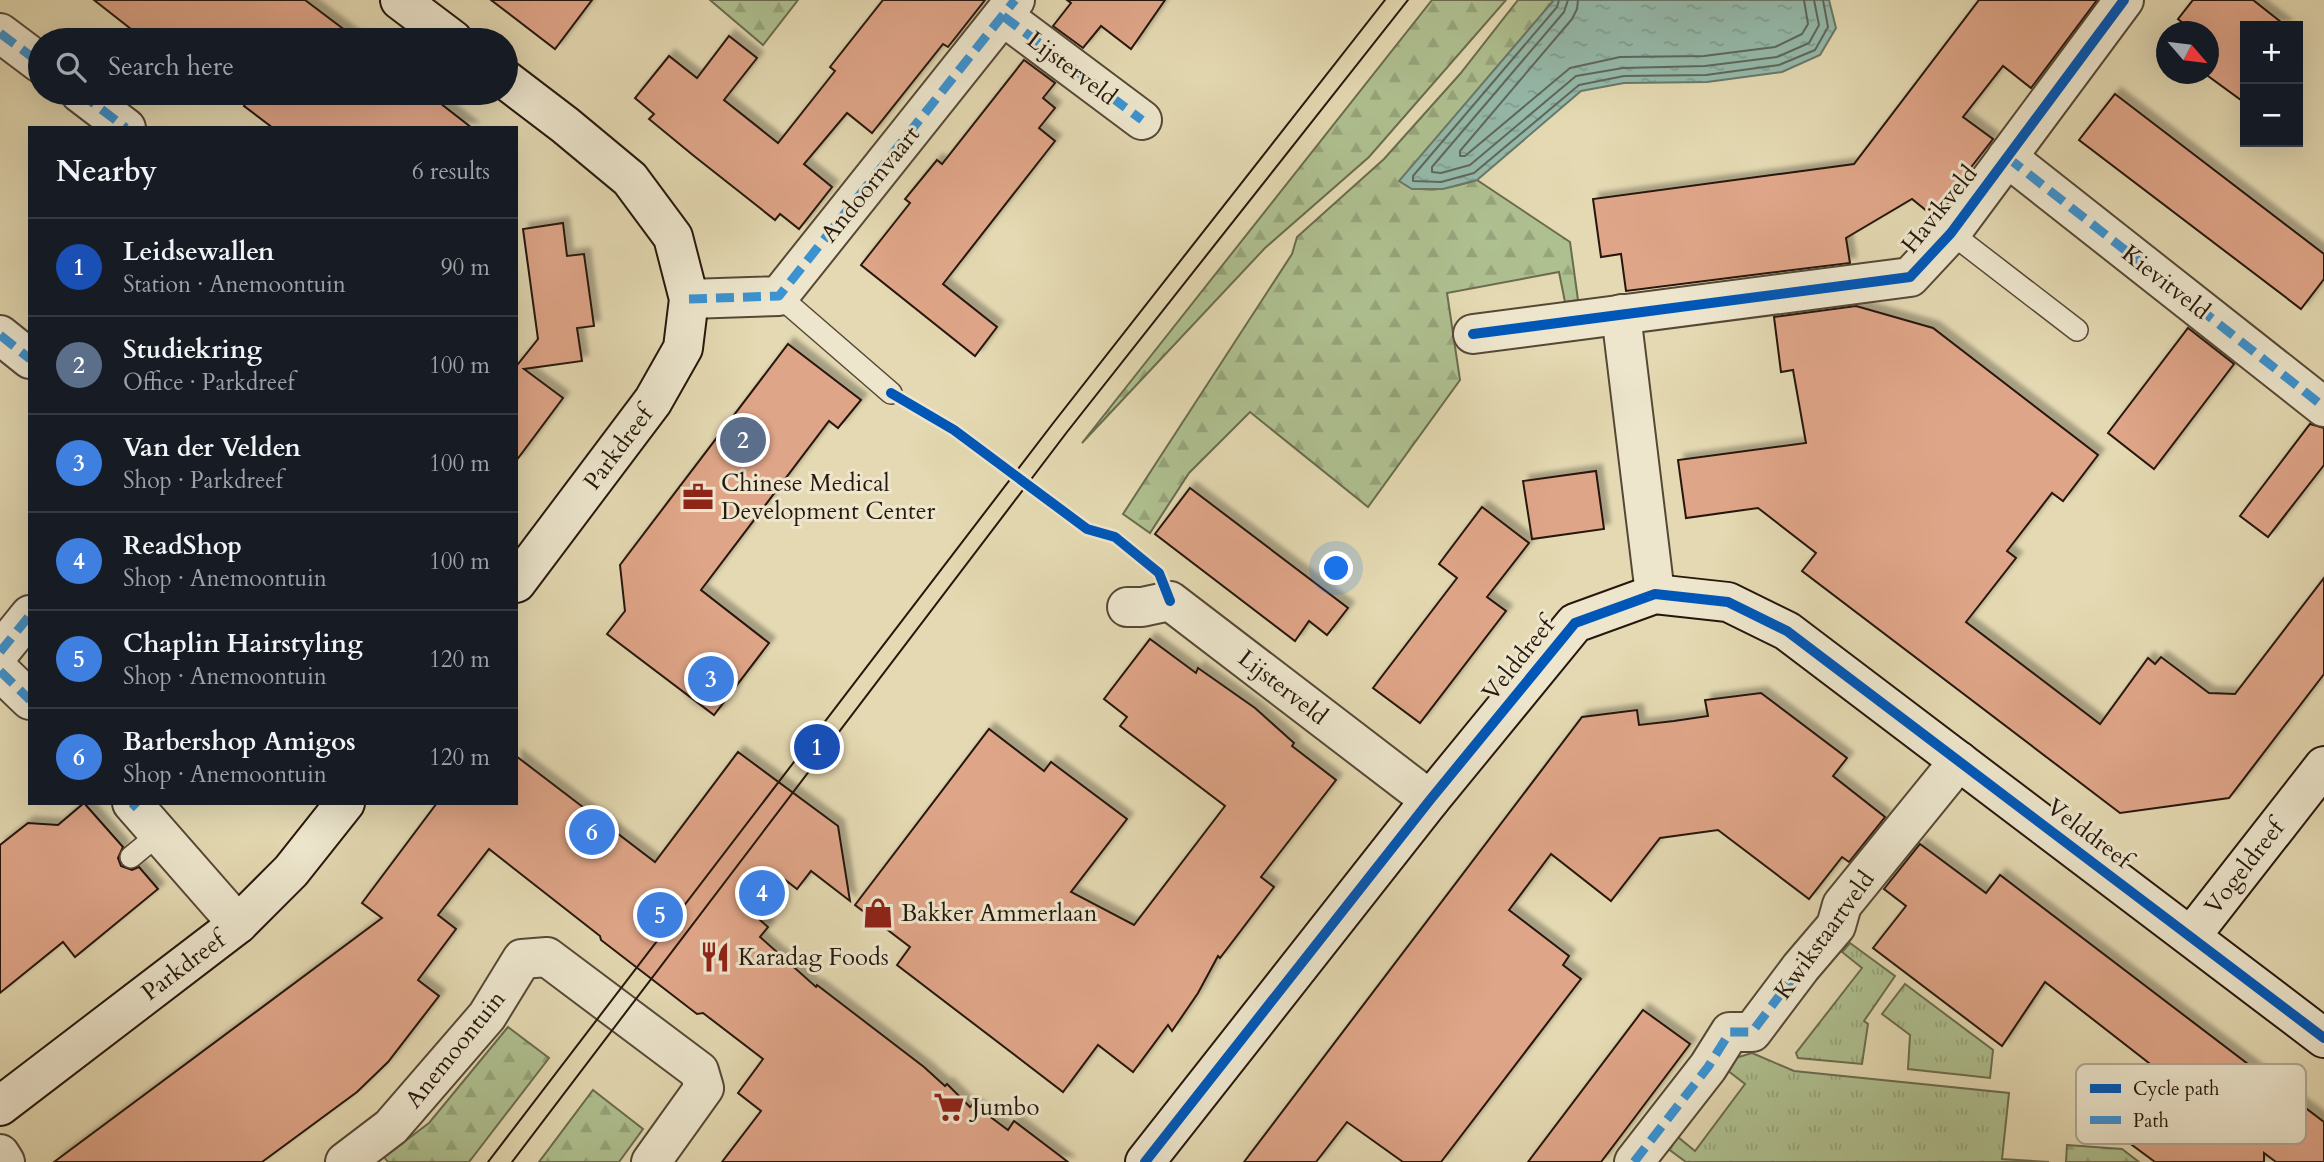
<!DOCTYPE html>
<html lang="en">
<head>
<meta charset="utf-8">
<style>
	:root { --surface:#171b24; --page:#242831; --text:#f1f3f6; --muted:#9ea1a6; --line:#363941; --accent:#d93025 }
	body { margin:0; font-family:Cardo,serif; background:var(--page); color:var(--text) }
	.controls { position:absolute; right:21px; top:21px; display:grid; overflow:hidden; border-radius:0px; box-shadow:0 7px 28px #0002 }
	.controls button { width:63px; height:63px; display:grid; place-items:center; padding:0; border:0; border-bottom:2px solid var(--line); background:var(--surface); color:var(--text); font:35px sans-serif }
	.compass { position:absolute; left:2156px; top:21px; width:63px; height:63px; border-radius:50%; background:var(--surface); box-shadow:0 7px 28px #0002; rotate:118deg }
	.you { position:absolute; left:1337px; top:569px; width:24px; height:24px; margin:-18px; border:5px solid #fff; border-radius:50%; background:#1a73e8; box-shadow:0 0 0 10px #1a73e833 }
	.badge { display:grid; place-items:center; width:46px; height:46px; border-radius:50%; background:var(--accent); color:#fff; font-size:23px; font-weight:700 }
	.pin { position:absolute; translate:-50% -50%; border:4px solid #fff; box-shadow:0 2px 7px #0006 }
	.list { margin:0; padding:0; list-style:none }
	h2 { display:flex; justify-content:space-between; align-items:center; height:91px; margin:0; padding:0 28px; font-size:30px }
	h2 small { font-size:23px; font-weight:400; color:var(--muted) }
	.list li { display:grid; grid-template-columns:46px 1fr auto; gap:21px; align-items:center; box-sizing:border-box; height:98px; padding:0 28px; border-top:2px solid var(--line) }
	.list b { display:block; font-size:26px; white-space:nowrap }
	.list p { margin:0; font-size:23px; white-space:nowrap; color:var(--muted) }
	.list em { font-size:23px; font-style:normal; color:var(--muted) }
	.icon { flex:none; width:38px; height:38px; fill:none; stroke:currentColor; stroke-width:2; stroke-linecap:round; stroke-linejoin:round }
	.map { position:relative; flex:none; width:2324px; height:1162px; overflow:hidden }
	.search { position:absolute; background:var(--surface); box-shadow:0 7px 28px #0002; left:28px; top:28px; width:490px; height:77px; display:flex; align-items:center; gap:18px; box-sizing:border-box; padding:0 24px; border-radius:38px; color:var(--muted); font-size:26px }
	.panel { position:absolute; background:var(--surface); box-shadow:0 7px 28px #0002; left:28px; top:126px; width:490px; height:679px; border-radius:0px }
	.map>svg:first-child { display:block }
	.grass { fill:url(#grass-tufts); stroke:#6a6c4e; stroke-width:2 }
	.forest { fill:url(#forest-firs); stroke:#6a6c4e; stroke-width:2 }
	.water { fill:url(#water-ripples); stroke:#69796b; stroke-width:2 }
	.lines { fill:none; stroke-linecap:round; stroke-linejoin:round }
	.shore { stroke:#5e685c; stroke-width:2 }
	.building { fill:#dfa588; stroke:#26170c; stroke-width:2; filter:url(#shadow) }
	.lane-casing { stroke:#564836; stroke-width:24 }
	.street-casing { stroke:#564836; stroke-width:42 }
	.secondary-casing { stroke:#26170c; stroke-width:42 }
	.lane { stroke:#ede6cd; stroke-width:21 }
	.street { stroke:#ede6cd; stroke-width:38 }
	.secondary { stroke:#ede6cd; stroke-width:38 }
	.tram { stroke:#26170c; stroke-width:2 }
	.quiet { stroke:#3b93d2; stroke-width:9; stroke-dasharray:18 9; stroke-linecap:butt }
	.cycleway-casing { stroke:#ede6cd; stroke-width:15 }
	.cycleway { stroke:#0057b8; stroke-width:10 }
	.labels { text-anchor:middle; stroke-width:6; stroke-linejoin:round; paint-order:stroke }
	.street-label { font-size:24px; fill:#26170c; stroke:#ede6cd }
	.poi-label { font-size:24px; fill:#26170c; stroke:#ede6cd; text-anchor:start }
	.key { fill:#ede6cd; stroke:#b1a893; stroke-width:2 }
	.key-label { font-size:19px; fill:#26170c }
</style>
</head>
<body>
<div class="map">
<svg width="2324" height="1162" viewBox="0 0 2324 1162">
	<defs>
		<pattern id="grass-tufts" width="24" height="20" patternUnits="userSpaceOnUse" patternTransform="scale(1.75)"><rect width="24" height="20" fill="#afc090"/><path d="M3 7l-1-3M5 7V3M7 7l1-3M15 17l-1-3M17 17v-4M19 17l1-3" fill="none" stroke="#96a47b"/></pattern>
		<pattern id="forest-firs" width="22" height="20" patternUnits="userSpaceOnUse" patternTransform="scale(1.75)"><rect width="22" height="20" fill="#afc090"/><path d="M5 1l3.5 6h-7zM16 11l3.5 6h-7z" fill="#96a47b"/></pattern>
		<pattern id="water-ripples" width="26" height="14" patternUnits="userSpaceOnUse" patternTransform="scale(1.75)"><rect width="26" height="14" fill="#95baab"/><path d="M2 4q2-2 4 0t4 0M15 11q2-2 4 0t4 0" fill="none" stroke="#809f92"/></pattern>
		<filter id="shadow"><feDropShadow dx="6" dy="-6" stdDeviation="2" flood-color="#0004"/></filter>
	</defs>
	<rect width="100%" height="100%" fill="#e4d9b2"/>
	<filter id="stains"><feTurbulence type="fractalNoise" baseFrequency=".00286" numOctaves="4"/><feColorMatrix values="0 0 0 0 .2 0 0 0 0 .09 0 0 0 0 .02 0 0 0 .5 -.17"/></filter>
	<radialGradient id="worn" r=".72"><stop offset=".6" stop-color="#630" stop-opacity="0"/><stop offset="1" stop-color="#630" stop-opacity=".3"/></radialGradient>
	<g class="grass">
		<polygon points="1850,943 1895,976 1864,1021 1868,1024 1862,1064 1798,1058 1796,1053 1862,968 1842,952"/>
		<polygon points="1905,984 1993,1050 1990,1078 1908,1069 1910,1035 1882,1014"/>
		<polygon points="1752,1053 1794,1071 2009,1093 2002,1159 2049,1162 1686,1162 1663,1145 1673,1133 1695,1151 1745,1084 1723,1067 1732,1059"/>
	</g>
	<g class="forest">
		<polygon points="710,0 798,0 763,45"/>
		<polygon points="1432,0 1506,0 1369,157 1265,248 1082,443"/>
		<path d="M 1518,0 L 1554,0 L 1400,181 C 1423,197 1451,187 1477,180 L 1570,242 L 1578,300 L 1565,302 L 1559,272 L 1447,293 L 1460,380 L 1368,507 L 1250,412 L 1189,473 L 1150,533 L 1123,514 L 1292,254 L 1297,237 L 1384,159 L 1460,74 Z"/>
		<polygon points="508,1027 549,1058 469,1162 388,1162 384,1157 429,1123"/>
		<polygon points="593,1090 643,1129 619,1162 539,1162"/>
		<polygon points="2067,1145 2122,1149 2139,1162 2066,1162"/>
	</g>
	<polygon class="water" points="1554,0 1829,0 1836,28 1820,55 1782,72 1707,82 1624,83 1581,91 1477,180 1443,189 1412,189 1399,181"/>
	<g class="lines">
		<g class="shore">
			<polyline points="1559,0 1557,7 1413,176 1413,181 1441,182 1474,173 1579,85 1624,76 1706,75 1779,65 1815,50 1828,27 1823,0"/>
			<polyline points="1568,0 1564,12 1432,167 1432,172 1441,173 1470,165 1576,76 1623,68 1705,66 1777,57 1809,43 1819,25 1814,0"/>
			<polyline points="1578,0 1577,9 1572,19 1460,151 1460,156 1465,156 1570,68 1620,57 1704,56 1775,47 1802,34 1808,24 1804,0"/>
		</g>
	</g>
	<g class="building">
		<polygon points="94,0 305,0 358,40 145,40"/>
		<polygon points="491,0 592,0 555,49"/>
		<polygon points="883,0 985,0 948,47 943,44 872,133 847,113 804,164 832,187 799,229 780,214 775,220 694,156 649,119 654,114 635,98 669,56 697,78 729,36 757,58 724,100 778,143 835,71 830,67"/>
		<polygon points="1067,0 1165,0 1131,49 1101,26 1083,48 1053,26 1071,3"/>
		<polygon points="1979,0 2097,0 2031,88 2003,66 1963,117 1993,139 1933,216 1912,199 1846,238 1850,263 1768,273 1626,291 1621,254 1601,257 1593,199 1854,164"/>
		<polygon points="2193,0 2253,0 2286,26 2245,26 2245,103 2208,76 2208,32 2194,32 2178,19"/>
		<polygon points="1024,60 1055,83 1043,98 1055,108 1039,128 1055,141 943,284 997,327 975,356 861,265 910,203 905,199 937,160 942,164"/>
		<polygon points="254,93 427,93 472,128 273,128 244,106"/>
		<polygon points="2115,94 2324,254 2324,279 2301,309 2079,140"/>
		<polygon points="563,223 567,256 584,254 594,326 577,328 582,361 524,369 563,398 516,461 516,363 518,364 538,339 523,229"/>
		<polygon points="1856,306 1933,328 2098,455 2063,501 2052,493 2007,551 2016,558 1966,622 2100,724 2148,658 2155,664 2161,657 2209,693 2235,694 2324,578 2324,674 2229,798 2120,813 1802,571 1816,553 1758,508 1686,518 1678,460 1806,443 1793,370 1781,372 1774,317"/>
		<polygon points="2188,328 2234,364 2154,469 2108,433"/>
		<polygon points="788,344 861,400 838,428 829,421 701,590 769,643 714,715 607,634 625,611 620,565"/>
		<polygon points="2310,424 2324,428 2324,465 2268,537 2240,516"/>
		<polygon points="1596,471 1604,529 1532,539 1523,481"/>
		<polygon points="1190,488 1348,608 1327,635 1309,621 1295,641 1155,534"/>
		<polygon points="1482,507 1529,543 1487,597 1506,611 1420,723 1373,688 1457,578 1439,564"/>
		<polygon points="1150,639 1196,673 1198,668 1255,708 1294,743 1292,746 1336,780 1261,877 1274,887 1220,958 1218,956 1198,993 1172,1031 1168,1025 1133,1072 1098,1045 1063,1092 897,965 910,947 855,905 989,729 1044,771 1051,762 1127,819 1071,892 1134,925 1225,806 1120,726 1127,717 1104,699"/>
		<polygon points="1761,693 1847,758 1833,776 1885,817 1849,862 1842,857 1809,899 1718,830 1660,838 1611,901 1551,854 1509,910 1569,956 1563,965 1581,979 1441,1162 1403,1162 1347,1122 1316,1162 1244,1162 1582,717 1637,710 1639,725 1674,721 1708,716 1705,700"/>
		<polygon points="738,752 838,826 850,901 811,871 797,889 780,876 751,912 768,927 760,937 816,987 817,985 924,1067 945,1086 947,1084 970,1107 973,1104 1008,1130 1014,1121 1068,1162 722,1162 761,1111 738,1093 763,1059 703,1013 697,1014 601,940 600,936 489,849 438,915 456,929 418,980 439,996 388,1062 357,1092 262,1162 54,1162 382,918 362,903 437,803 516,803 516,756 655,862"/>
		<polygon points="84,803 123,847 118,858 121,866 132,870 139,867 158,889 75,957 63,942 0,993 0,845 28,823 58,825"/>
		<polygon points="1920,844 1986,893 2000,875 2324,1122 2324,1162 2276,1162 2264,1153 2264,1162 2155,1162 2105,1125 2240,1134 2045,982 2002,1046 1873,948 1906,906 1884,889"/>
		<polygon points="1643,1010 1690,1044 1626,1129 1601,1162 1528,1162"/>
	</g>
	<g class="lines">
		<g class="lane-casing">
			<g id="lane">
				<polyline points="1951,233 2077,330"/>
				<polyline points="779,296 891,393"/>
				<polyline points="131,857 159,834"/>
			</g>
		</g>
		<g class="street-casing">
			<g id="street">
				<polyline points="1003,16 1142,120"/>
				<polyline points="0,33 40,63"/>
				<polyline points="80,93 126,128"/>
				<polyline points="2007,157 2324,407"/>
				<polyline points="689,299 779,296 1015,0"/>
				<polyline points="1621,314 1655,594"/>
				<polyline points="1473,334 1910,277 1951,233 2124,0"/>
				<polyline points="0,335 30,359"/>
				<polyline points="1127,607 1142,607 1170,601 1430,800"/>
				<polyline points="0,652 30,615"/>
				<polyline points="0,671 30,700"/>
				<polyline points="132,803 238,924"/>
				<polyline points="0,1154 5,1162"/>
				<polyline points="345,1162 391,1127 487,1016 522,959 547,957 699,1071 704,1088 651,1162"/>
				<polyline points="1634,1162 1708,1067 1730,1032 1752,1032 1801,967 1836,926 1842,905 1959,761"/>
			</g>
		</g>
		<g class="secondary-casing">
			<g id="secondary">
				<polyline points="400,0 453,40"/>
				<polyline points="506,80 565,125 630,179 673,237 689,299 683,348 653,401 516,583"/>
				<polyline points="2191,936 2324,766"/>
				<polyline points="0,1106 238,924 291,871 345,803"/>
				<polyline points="1145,1162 1430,800 1575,623 1655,594 1728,602 1787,631 2324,1038"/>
			</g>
		</g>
		<use href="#lane" class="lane"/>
		<use href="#street" class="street"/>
		<use href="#secondary" class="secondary"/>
		<g class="tram">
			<polyline points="488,1162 1054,422 1385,0"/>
			<polyline points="512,1162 1067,432 1408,0"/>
		</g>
		<g class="quiet">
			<polyline points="1003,16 1142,120"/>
			<polyline points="0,33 40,63"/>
			<polyline points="80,93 126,128"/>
			<polyline points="2007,157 2324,407"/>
			<polyline points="689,299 779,296 1015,0"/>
			<polyline points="0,335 30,359"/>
			<polyline points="0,652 30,615"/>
			<polyline points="0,671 30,700"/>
			<polyline points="132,803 137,808"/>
			<polyline points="1634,1162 1708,1067 1730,1032 1752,1032 1801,967 1836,926"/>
		</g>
		<g class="cycleway-casing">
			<g id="cycleway">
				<polyline points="1473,334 1910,277 1951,233 2124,0"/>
				<polyline points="891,393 954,430 1087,529 1115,537 1159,573 1170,601"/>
				<polyline points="1145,1162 1430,800 1575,623 1655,594 1728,602 1787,631 2324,1038"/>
			</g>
		</g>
		<use href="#cycleway" class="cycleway"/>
	</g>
	<defs>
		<g id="office-bare" transform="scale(2.415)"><path d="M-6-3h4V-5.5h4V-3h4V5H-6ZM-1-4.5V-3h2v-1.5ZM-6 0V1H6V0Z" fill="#8f2418" stroke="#ede6cd" stroke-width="2.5" paint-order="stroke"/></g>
		<g id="shop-bare" transform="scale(2.415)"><path d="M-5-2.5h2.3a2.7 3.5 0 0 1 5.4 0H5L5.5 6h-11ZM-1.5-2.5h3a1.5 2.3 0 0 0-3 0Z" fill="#8f2418" stroke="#ede6cd" stroke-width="2.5" paint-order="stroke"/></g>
		<g id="restaurant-bare" transform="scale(2.415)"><path d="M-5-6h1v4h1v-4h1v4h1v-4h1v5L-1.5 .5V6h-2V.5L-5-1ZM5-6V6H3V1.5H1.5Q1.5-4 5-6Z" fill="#8f2418" stroke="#ede6cd" stroke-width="2.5" paint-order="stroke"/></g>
		<g id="supermarket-bare" transform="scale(2.415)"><path d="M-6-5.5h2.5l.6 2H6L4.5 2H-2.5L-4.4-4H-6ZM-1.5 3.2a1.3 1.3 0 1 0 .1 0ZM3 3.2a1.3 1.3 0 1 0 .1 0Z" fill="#8f2418" stroke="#ede6cd" stroke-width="2.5" paint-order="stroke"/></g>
	</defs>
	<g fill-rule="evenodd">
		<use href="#office-bare" x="698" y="497"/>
		<use href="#shop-bare" x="878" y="913"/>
		<use href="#restaurant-bare" x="715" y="957"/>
		<use href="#supermarket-bare" x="949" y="1107"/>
	</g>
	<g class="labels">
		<g class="street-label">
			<text transform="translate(1072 68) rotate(37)" y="8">Lijsterveld</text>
			<text transform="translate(870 184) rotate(-51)" y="8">Andoornvaart</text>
			<text transform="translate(1939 209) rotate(-51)" y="8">Havikveld</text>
			<text transform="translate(2166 282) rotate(38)" y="8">Kievitveld</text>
			<text transform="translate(618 448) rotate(-53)" y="8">Parkdreef</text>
			<text transform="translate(1518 659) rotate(-51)" y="8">Velddreef</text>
			<text transform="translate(1283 687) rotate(38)" y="8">Lijsterveld</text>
			<text transform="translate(2089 833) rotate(37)" y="8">Velddreef</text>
			<text transform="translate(2244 867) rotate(-52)" y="8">Vogeldreef</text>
			<text transform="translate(1824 935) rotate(-54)" y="8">Kwikstaartveld</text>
			<text transform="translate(183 966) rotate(-37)" y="8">Parkdreef</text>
			<text transform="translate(455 1049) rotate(-51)" y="8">Anemoontuin</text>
		</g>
		<g class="poi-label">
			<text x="721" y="491">Chinese Medical<tspan x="721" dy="28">Development Center</tspan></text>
			<text x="901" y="921">Bakker Ammerlaan</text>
			<text x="738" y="965">Karadag Foods</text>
			<text x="972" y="1115">Jumbo</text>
		</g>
	</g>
	<rect x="2076" y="1064" width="230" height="80" rx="10" class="key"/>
	<rect x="2090" y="1084" width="31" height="9" fill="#0057b8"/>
	<rect x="2090" y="1116" width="31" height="8" fill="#3b93d2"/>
	<g class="key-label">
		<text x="2133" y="1095">Cycle path</text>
		<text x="2133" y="1127">Path</text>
	</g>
	<rect width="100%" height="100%" filter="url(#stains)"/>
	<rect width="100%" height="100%" fill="url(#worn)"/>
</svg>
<div class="controls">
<button>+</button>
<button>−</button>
</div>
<svg class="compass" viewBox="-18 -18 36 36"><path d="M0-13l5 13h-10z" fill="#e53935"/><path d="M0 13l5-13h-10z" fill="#9ea1a6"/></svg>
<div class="you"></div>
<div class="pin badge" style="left:817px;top:747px;background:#1a4fb4">1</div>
<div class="pin badge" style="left:743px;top:440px;background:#5c6f8a">2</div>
<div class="pin badge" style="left:711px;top:679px;background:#3f7fe0">3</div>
<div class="pin badge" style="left:762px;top:893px;background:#3f7fe0">4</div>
<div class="pin badge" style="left:660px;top:915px;background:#3f7fe0">5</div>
<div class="pin badge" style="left:592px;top:832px;background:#3f7fe0">6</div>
<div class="search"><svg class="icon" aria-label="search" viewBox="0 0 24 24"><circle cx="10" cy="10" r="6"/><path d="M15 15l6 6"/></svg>Search here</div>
<section class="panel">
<h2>Nearby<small>6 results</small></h2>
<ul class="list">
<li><span class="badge" style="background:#1a4fb4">1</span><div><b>Leidsewallen</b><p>Station · Anemoontuin</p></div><em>90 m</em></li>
<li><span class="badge" style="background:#5c6f8a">2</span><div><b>Studiekring</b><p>Office · Parkdreef</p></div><em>100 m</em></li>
<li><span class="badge" style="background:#3f7fe0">3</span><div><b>Van der Velden</b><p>Shop · Parkdreef</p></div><em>100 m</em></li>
<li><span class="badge" style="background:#3f7fe0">4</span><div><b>ReadShop</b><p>Shop · Anemoontuin</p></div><em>100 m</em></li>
<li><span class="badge" style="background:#3f7fe0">5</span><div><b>Chaplin Hairstyling</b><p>Shop · Anemoontuin</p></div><em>120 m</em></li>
<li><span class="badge" style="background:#3f7fe0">6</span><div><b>Barbershop Amigos</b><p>Shop · Anemoontuin</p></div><em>120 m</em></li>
</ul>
</section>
</div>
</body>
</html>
